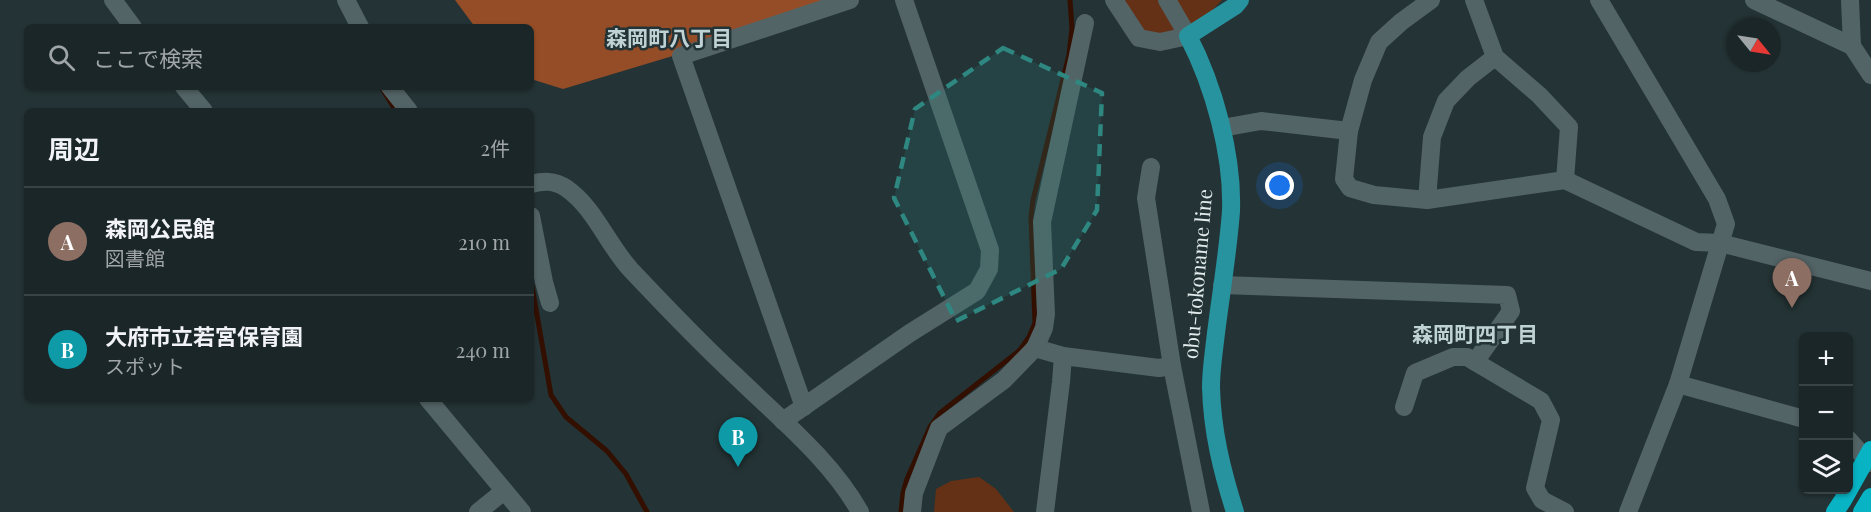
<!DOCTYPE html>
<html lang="ja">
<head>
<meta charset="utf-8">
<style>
	:root { --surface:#1b2628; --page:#283234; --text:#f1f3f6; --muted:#a0a5a8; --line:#394345; --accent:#8bbbb9 }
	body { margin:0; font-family:"Playfair Display","Noto Sans JP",serif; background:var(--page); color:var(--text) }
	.controls { position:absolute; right:18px; bottom:18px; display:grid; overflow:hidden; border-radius:9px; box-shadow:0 2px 4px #0004 }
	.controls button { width:54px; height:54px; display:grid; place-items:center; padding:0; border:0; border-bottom:2px solid var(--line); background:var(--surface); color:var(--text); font:30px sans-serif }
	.compass { position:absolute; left:1727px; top:18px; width:54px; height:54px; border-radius:50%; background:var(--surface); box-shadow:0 2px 4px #0004; rotate:120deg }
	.you { position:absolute; left:1280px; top:186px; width:21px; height:21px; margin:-15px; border:4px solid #fff; border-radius:50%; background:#1a73e8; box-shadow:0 0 0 9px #1a73e833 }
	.badge { display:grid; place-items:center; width:39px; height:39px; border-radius:50%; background:var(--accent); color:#fff; font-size:20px; font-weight:700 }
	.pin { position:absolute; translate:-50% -50px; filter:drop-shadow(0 2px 3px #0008) }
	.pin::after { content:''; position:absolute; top:32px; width:21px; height:18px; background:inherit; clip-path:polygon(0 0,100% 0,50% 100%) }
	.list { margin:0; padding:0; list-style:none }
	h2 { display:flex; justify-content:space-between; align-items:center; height:78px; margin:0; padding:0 24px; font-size:26px }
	h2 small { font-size:20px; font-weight:400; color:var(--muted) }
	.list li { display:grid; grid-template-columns:39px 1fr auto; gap:18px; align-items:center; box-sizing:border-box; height:108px; padding:0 24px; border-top:2px solid var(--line) }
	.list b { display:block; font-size:22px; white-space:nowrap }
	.list p { margin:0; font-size:20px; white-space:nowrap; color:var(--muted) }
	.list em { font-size:20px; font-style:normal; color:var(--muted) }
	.icon { flex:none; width:33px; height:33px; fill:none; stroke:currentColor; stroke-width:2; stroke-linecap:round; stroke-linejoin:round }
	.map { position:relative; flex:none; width:1871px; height:512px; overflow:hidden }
	.search { position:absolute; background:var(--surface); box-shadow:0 2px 4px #0004; left:24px; top:24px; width:510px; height:66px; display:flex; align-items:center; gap:15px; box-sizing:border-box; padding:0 21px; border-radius:9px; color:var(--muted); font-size:22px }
	.panel { position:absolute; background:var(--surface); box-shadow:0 2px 4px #0004; left:24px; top:108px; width:510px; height:294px; border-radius:9px }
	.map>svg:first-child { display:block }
	.green { fill:#643117 }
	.forest { fill:#954d27 }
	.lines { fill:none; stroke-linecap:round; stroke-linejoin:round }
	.stream { stroke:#330f00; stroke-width:5 }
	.minor { stroke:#536466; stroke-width:18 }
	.major { stroke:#26939e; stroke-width:18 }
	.highway { stroke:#08b3c3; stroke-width:18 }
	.marked { fill:#2e8881; fill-opacity:0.2; stroke:#2e8881; stroke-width:4.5; stroke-dasharray:12 8; stroke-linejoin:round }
	.labels { text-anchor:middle; stroke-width:5; stroke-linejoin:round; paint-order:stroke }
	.street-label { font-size:20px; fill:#e1ebec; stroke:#243335 }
	.neighbourhood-label { font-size:21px; font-weight:bold; fill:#bfd2d5; stroke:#243335 }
</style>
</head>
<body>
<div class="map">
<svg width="1871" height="512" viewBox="0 0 1871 512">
	<rect width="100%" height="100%" fill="#243335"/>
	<g class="green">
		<polygon points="1114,0 1222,0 1188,36 1139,38"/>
		<polygon points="979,477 996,489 1014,512 934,512 936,489 951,481"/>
	</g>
	<polygon class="forest" points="455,0 859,0 563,89 531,79 531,27 475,27"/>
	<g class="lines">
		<g class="stream">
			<polyline points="381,87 396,111"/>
			<polyline points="531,281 551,395 566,417 607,451 626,474 647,512"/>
			<polyline points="901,512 903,493 907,479 930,427 940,413 1020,350 1029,337 1035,323 1031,217 1033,200 1069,55 1072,28 1070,0"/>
		</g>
		<g class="minor">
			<polyline points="113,0 133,27"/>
			<polyline points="346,0 360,27"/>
			<polyline points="1114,0 1139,38 1160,42 1188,36 1167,0"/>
			<polyline points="1431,0 1401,22 1379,42 1363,80 1349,131 1344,179 1350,188 1374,195 1427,200 1565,180 1696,242 1720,243 1871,281"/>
			<polyline points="1474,0 1495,57 1539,95 1569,127 1565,180"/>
			<polyline points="1599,0 1717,199 1726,224 1678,384 1804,419"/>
			<polyline points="1754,0 1852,46 1871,75"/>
			<polyline points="1850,0 1852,46"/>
			<polyline points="184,87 204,111"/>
			<polyline points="390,87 409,111"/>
			<polyline points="1222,128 1261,121 1349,131"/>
			<polyline points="1151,167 1146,198 1172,366 1201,512"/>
			<path d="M 531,184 C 543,181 554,180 566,188 C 595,208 607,244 631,270 C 665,306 700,343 737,377 C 779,418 831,460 860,512"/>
			<polyline points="1427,200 1432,137 1446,101 1468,78 1495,57"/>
			<polyline points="531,216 544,282 550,303"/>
			<polyline points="1222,285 1507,295 1511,311 1475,362"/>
			<polyline points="1035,348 1044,328 1046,314 1042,222 1085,23"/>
			<polyline points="428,399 522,512"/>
			<polyline points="804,407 681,56 850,0"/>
			<polyline points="1404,407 1415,373 1453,357 1467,357 1541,401 1551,420 1535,488 1542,500 1565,512"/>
			<polyline points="783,421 910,333 977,291 989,269 990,250 904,0"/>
			<polyline points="1848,439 1866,459 1871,463"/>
			<polyline points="478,512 504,491"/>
			<polyline points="912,512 914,493 939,428 1004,380 1035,348 1063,356 1159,368 1172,366"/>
			<polyline points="1045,512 1061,382 1063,356"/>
			<polyline points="1628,512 1678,384"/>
		</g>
		<path class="major" d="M 1235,512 C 1222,471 1212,431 1211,387 C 1211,369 1214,351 1216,333 C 1221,293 1228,252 1231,211 C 1233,155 1214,86 1188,36 L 1235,6 L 1240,0"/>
		<g class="highway">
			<polyline points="1835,512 1843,500 1871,450"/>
			<polyline points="1862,512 1871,497"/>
		</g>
	</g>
	<path class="marked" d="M 1003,48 L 1102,93 L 1097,210 L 1061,269 L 956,321 L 894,198 L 915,109 Z"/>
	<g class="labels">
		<g class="street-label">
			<text transform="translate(1198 274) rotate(-85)" y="7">obu-tokoname line</text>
		</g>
		<g class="neighbourhood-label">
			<text x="669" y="46">森岡町八丁目</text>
			<text x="1475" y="342">森岡町四丁目</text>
		</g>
	</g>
</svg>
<div class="controls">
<button>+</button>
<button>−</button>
<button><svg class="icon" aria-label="layers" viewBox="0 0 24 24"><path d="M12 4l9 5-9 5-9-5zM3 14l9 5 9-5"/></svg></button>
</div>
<svg class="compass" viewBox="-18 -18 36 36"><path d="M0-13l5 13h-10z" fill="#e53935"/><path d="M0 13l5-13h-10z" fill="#a0a5a8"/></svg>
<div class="you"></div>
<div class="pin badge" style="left:1792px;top:308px;background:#8d6e63">A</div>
<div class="pin badge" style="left:738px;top:467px;background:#0f9aa8">B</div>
<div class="search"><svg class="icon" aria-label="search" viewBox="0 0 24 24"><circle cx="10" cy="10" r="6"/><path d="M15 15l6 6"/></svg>ここで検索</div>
<section class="panel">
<h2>周辺<small>2件</small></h2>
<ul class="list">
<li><span class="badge" style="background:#8d6e63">A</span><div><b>森岡公民館</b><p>図書館</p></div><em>210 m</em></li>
<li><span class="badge" style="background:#0f9aa8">B</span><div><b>大府市立若宮保育園</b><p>スポット</p></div><em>240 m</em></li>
</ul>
</section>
</div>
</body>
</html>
